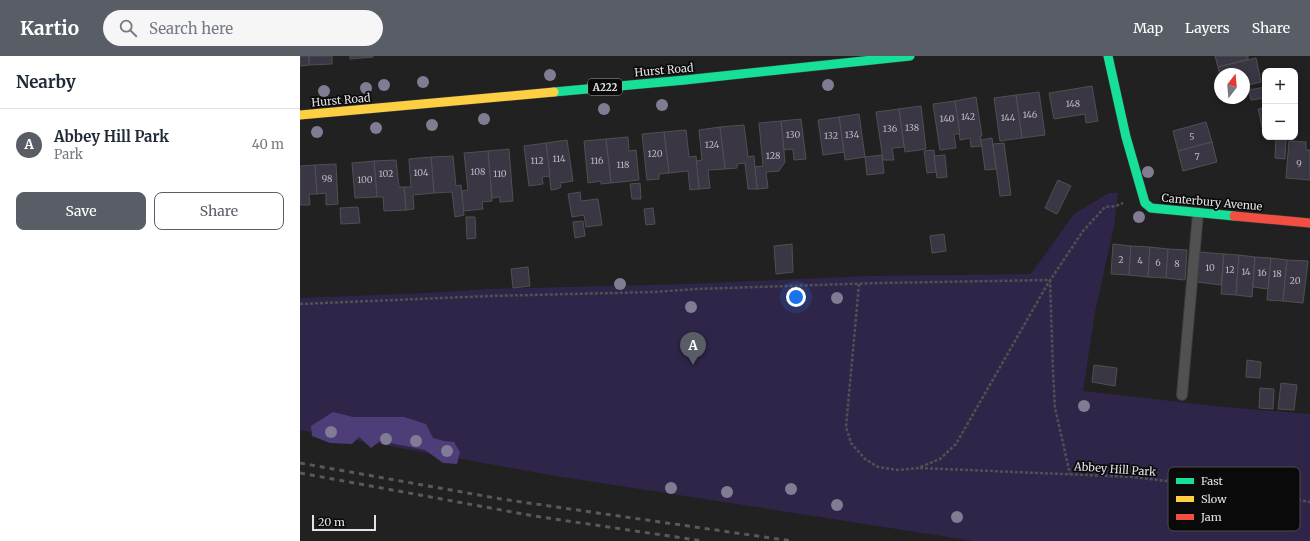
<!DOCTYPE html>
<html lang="en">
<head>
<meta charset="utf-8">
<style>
	:root { --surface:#fff; --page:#f6f6f7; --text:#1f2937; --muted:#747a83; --line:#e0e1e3; --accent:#595e66 }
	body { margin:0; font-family:Merriweather,serif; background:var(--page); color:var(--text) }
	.controls { position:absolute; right:12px; top:12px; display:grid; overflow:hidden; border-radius:8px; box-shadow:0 2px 10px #0003 }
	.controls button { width:36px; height:36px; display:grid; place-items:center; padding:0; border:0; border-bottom:1px solid var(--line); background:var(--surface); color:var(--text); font:20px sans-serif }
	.compass { position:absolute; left:914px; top:12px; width:36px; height:36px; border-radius:50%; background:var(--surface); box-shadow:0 2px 10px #0003; rotate:16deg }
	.scale { position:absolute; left:12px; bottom:10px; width:64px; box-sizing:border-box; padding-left:4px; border:2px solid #e3e2e4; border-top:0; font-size:11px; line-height:14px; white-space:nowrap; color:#e3e2e4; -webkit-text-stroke:3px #0a0a0b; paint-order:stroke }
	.you { position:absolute; left:496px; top:241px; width:14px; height:14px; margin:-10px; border:3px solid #fff; border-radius:50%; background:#1a73e8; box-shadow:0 0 0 6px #1a73e833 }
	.badge { display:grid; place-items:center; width:26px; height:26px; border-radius:50%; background:var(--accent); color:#fff; font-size:13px; font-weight:700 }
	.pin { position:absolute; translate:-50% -33px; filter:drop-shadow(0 1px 2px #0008) }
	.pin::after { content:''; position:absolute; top:21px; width:14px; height:12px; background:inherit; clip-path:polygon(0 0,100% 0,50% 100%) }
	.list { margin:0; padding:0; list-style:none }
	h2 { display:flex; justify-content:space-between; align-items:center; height:52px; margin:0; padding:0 16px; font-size:17px }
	h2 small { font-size:13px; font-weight:400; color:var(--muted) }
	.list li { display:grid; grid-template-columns:26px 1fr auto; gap:12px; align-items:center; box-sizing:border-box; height:72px; padding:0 16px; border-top:1px solid var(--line) }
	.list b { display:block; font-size:15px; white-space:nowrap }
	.list p { margin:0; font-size:13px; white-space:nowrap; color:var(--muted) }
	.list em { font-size:13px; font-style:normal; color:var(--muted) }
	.actions { display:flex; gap:8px; padding:12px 16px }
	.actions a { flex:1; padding:9px 0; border:1px solid var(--accent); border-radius:8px; text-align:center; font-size:14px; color:var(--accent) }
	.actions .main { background:var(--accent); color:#fff }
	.icon { flex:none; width:22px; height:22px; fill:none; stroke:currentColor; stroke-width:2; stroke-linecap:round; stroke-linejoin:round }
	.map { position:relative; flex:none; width:1010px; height:485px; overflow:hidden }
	header { display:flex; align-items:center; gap:24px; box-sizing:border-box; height:56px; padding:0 20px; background:var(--accent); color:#fff }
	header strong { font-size:19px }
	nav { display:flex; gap:22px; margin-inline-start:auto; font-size:14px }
	.search { width:280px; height:36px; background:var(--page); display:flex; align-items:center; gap:10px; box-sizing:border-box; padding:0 14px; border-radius:22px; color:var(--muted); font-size:15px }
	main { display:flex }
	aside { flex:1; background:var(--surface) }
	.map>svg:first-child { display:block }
	.green { fill:#2f2548 }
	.forest { fill:#4d3d78 }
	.building { fill:#3a3644; stroke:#505051 }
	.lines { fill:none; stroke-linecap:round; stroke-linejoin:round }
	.lane-casing { stroke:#3c3c3d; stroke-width:12 }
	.fast-casing { stroke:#3c3c3d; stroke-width:10 }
	.slow-casing { stroke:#3c3c3d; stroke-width:10 }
	.jam-casing { stroke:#3c3c3d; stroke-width:10 }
	.path { stroke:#515152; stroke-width:2.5; stroke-dasharray:3 2; stroke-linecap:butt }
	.lane { stroke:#515151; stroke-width:10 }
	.fast { stroke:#16e098; stroke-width:9 }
	.slow { stroke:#ffcf43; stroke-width:9 }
	.jam { stroke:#f24e42; stroke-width:9 }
	.rail { stroke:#595959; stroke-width:3; stroke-dasharray:5 5; stroke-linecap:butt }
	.tree { fill:#817c93 }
	.labels { text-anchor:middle; stroke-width:3.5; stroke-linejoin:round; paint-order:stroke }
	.number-label { font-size:9px; fill:#b9b7bc }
	.shield { fill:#0a0a0b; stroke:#a2a1a3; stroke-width:1 }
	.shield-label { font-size:10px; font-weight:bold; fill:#e3e2e4 }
	.street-label { font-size:11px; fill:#e3e2e4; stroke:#0a0a0b }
	.key { fill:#0a0a0b; stroke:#4b4b4c; stroke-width:1 }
	.key-label { font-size:11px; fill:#e3e2e4 }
</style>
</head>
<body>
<header>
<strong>Kartio</strong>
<div class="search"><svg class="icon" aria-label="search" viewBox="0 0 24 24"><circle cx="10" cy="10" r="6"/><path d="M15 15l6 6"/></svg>Search here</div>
<nav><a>Map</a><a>Layers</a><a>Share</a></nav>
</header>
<main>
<aside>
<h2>Nearby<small></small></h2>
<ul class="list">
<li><span class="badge">A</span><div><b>Abbey Hill Park</b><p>Park</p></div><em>40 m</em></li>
</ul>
<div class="actions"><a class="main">Save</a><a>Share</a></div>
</aside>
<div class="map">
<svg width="1010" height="485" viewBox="0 0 1010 485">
	<rect width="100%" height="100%" fill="#212122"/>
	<polygon class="green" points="809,137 818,137 814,171 795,256 783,335 924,351 1010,358 1010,485 674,485 256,420 0,374 0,242 127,237 189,233 387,228 568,220 731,218 774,158"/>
	<polygon class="forest" points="33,356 53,361 104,361 126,368 133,382 144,385 154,386 160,396 157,408 143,407 125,394 80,385 71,392 59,381 52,388 30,387 12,380 11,370"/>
	<g class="building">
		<polygon points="0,0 9,0 9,9 0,10"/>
		<polygon points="9,0 32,0 32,8 9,9"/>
		<polygon points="50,0 73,0 73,1 50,3"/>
		<polygon points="915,0 948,0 948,3 918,11"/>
		<polygon points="956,2 961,26 944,30 944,18 920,18 920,19 918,11"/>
		<polygon points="792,30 798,65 786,67 785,58 754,63 749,37"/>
		<polygon points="965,31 965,42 951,44 949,34"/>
		<polygon points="739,36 745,79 722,82 716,39"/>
		<polygon points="716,39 722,82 700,85 694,42"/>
		<polygon points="676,41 682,80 680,80 682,90 671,91 670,82 660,84 655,45"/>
		<polygon points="655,45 660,78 654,78 656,92 640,94 633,48"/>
		<polygon points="621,50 626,93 605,96 599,53"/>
		<polygon points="965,52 965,75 963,75 958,53"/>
		<polygon points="599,53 604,91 592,92 594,104 583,104 576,56"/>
		<polygon points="559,58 565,101 545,104 539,61"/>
		<polygon points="539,61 544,96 523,99 518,64"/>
		<polygon points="501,63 506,103 494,104 493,93 484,94 481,65"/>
		<polygon points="481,65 485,106 479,115 466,116 468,132 457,133 455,111 463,110 459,67"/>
		<polygon points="906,66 912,86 878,95 873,75"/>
		<polygon points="444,69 448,101 454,100 457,133 448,133 445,107 437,108 437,112 425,113 420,71"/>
		<polygon points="420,71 425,113 408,114 410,132 399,133 396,105 402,104 399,74"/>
		<polygon points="386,74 389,101 396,100 399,133 390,134 388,115 369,117 364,76"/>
		<polygon points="364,76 369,117 359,118 359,123 347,124 342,78"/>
		<polygon points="328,81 329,95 336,94 339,124 311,127 306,83"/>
		<polygon points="976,81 986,81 985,103 975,102"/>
		<polygon points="692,82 696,113 685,114 681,84"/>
		<polygon points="306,83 311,127 301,128 301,125 288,127 284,85"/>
		<polygon points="267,84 273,125 260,127 261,131 257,133 251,134 246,87"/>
		<polygon points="989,85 1006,86 1006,94 1010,94 1010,124 986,122"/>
		<polygon points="912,86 917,106 883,115 878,95"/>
		<polygon points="246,87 250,120 242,121 243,128 229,130 224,90"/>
		<polygon points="704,87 711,139 700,140 693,88"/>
		<polygon points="209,93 213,145 200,146 200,141 192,142 188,95"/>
		<polygon points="634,94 636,116 627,117 624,95"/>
		<polygon points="188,95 192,145 182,146 183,153 163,155 162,135 168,134 164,97"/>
		<polygon points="582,99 584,117 567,119 565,101"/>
		<polygon points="645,99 647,121 637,122 634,100"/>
		<polygon points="153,100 156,130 161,129 164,159 155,161 152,136 134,137 131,101"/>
		<polygon points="131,101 134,137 113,139 114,153 106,154 104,131 111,131 109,103"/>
		<polygon points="96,104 99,131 104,131 106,154 84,155 83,141 77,141 74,105"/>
		<polygon points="74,105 77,141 55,142 52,107"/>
		<polygon points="36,108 38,148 26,149 26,137 17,138 15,109"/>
		<polygon points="15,109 17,138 9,138 10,149 0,149 0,110"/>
		<polygon points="758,124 771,130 757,158 745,152"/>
		<polygon points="340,127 341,143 332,143 330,128"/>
		<polygon points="280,136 281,145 298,143 302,169 286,171 284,159 272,161 268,138"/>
		<polygon points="58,151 60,167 41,168 40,152"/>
		<polygon points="353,152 355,168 346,169 344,153"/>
		<polygon points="166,161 175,161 176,182 167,183"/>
		<polygon points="283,165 285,180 275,182 273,166"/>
		<polygon points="644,178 646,195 632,197 630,180"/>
		<polygon points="492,188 493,216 476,218 474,190"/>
		<polygon points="813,188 831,190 829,219 811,218"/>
		<polygon points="831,190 850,191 848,221 829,219"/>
		<polygon points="850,191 868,193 866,222 848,221"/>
		<polygon points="868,193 887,194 885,224 866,222"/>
		<polygon points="899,196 924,198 921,229 897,226"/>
		<polygon points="924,198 939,199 936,239 921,238"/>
		<polygon points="939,199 955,201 952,241 936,239"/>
		<polygon points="955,201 971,202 968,233 953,231"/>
		<polygon points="971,202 987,204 983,245 967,244"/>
		<polygon points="987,204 1008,205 1003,247 983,245"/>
		<polygon points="228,211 230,230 213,232 211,213"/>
		<polygon points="947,304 961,306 960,322 946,321"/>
		<polygon points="794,309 817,312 815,330 792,326"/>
		<polygon points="981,327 997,329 994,354 978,353"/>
		<polygon points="960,332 974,333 973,353 959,352"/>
	</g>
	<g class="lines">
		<g class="lane-casing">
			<polyline id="lane" points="882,339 898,157"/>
		</g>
		<g class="fast-casing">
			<g id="fast">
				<polyline points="808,0 826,81 845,147 851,152 934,160"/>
				<polyline points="254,36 385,24 610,0"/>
			</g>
		</g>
		<g class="slow-casing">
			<polyline id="slow" points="0,59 254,36"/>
		</g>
		<g class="jam-casing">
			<polyline id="jam" points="934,160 1010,167"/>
		</g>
		<g class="path">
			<polyline points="559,228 546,371 551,387 565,403 578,411 598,414 618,412 640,403 656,388 747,229 783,175 805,151 816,150 823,147"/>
			<polyline points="0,248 189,240 354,236 396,233 579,227 750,224 753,315 755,352 770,418"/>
			<polyline points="620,412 833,421 926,432 1010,446"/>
		</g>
		<use href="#lane" class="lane"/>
		<use href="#fast" class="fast"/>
		<use href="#slow" class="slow"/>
		<use href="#jam" class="jam"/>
		<g class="rail">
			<polyline points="0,407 201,443 492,485"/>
			<polyline points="0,417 234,460 403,485"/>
		</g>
	</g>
	<g class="tree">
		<circle cx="250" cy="19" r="6"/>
		<circle cx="123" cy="26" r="6"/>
		<circle cx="84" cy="29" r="6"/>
		<circle cx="528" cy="29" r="6"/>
		<circle cx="66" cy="32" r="6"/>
		<circle cx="24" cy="35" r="6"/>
		<circle cx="362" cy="49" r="6"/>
		<circle cx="304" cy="53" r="6"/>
		<circle cx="184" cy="63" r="6"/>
		<circle cx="132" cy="69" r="6"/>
		<circle cx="76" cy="72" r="6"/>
		<circle cx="17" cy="76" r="6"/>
		<circle cx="848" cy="116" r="6"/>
		<circle cx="839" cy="161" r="6"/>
		<circle cx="320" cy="228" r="6"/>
		<circle cx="537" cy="242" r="6"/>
		<circle cx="391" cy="251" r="6"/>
		<circle cx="784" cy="350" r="6"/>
		<circle cx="31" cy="376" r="6"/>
		<circle cx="86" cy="383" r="6"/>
		<circle cx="116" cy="385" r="6"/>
		<circle cx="147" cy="395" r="6"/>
		<circle cx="371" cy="432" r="6"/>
		<circle cx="491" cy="433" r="6"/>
		<circle cx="427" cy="436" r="6"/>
		<circle cx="537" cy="449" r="6"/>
		<circle cx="657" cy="461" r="6"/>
	</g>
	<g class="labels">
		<g class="number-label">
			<text x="773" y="51">148</text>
			<text x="730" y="62">146</text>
			<text x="668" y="64">142</text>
			<text x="708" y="65">144</text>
			<text x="647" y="66">140</text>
			<text x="612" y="75">138</text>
			<text x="590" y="76">136</text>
			<text x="493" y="82">130</text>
			<text x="552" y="82">134</text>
			<text x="531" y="83">132</text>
			<text x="892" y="84">5</text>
			<text x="412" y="92">124</text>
			<text x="355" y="101">120</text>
			<text x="473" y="103">128</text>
			<text x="897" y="104">7</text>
			<text x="259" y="106">114</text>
			<text x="237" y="108">112</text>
			<text x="297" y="108">116</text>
			<text x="999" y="111">9</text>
			<text x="323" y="112">118</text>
			<text x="178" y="119">108</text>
			<text x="121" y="120">104</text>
			<text x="86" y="121">102</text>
			<text x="200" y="121">110</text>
			<text x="27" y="126">98</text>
			<text x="65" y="127">100</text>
			<text x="821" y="207">2</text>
			<text x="840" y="208">4</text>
			<text x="858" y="210">6</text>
			<text x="877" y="211">8</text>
			<text x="910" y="215">10</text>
			<text x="930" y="217">12</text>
			<text x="946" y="219">14</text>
			<text x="962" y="220">16</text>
			<text x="977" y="221">18</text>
			<text x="995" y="228">20</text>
		</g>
		<rect class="shield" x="288" y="23" width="34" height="16" rx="3"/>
		<g class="shield-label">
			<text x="305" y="35">A222</text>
		</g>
		<g class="street-label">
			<text transform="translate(364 14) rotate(-5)" y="4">Hurst Road</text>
			<text transform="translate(41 44) rotate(-5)" y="4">Hurst Road</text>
			<text transform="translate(912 146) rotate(5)" y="4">Canterbury Avenue</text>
			<text transform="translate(815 413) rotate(4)" y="4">Abbey Hill Park</text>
		</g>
	</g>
	<rect x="868" y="411" width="132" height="64" rx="6" class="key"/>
	<rect x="876" y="422" width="18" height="6" fill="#16e098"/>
	<rect x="876" y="440" width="18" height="6" fill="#ffcf43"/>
	<rect x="876" y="458" width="18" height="6" fill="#f24e42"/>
	<g class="key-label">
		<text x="901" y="429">Fast</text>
		<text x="901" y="447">Slow</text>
		<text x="901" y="465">Jam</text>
	</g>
</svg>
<div class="controls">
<button>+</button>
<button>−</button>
</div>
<svg class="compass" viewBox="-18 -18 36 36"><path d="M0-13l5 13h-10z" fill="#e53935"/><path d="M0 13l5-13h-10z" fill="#747a83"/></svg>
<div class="scale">20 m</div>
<div class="you"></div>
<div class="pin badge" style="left:393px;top:309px">A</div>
</div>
</main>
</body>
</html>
